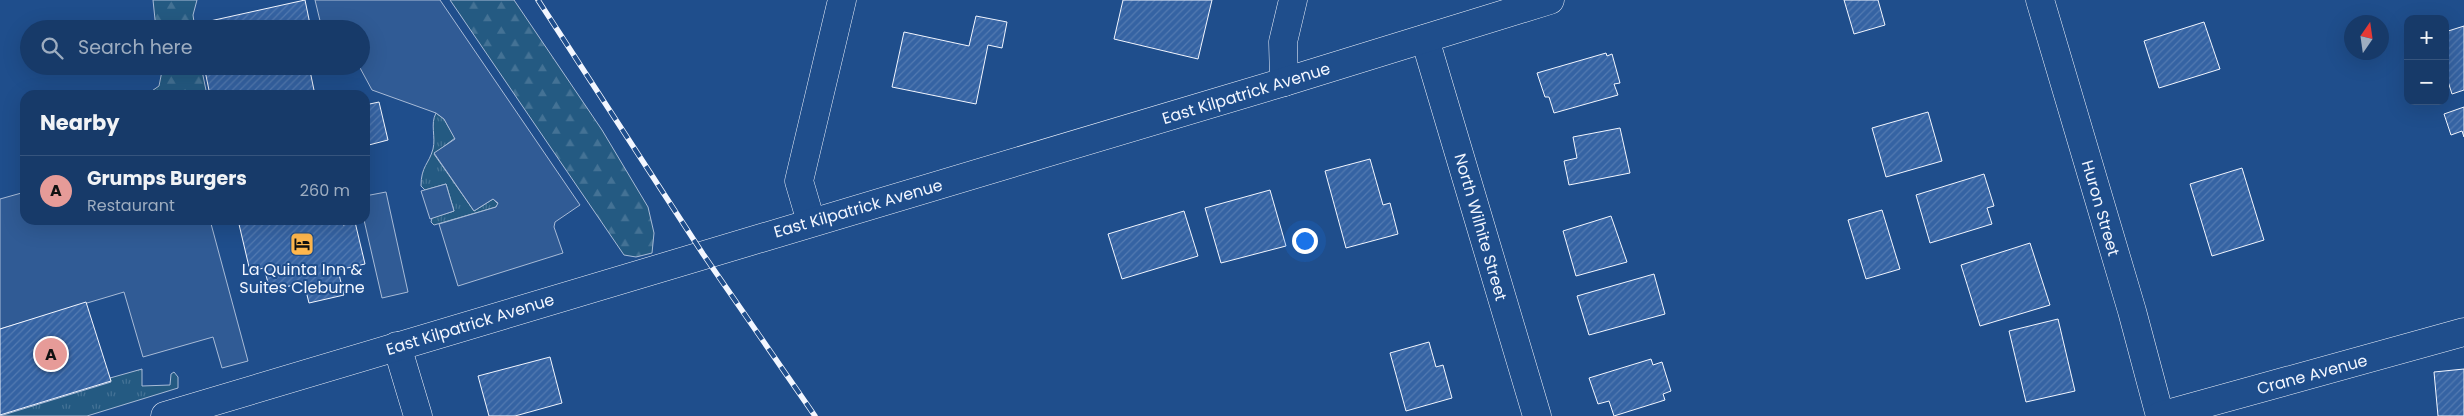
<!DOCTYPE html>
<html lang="en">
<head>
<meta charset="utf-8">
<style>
	:root { --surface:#173a69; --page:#244571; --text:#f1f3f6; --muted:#9eadc0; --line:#36547d; --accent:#e69b98 }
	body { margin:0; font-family:Poppins,sans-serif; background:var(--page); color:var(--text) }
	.controls { position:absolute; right:15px; top:15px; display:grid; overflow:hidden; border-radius:10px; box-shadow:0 5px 20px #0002 }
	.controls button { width:45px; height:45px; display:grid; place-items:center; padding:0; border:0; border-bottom:1px solid var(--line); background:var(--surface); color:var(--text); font:25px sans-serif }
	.compass { position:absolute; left:2344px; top:15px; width:45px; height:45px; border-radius:50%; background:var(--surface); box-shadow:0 5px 20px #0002; rotate:13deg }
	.you { position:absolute; left:1304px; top:240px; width:18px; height:18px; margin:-12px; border:4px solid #fff; border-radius:50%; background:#1a73e8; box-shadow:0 0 0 8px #1a73e833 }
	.badge { display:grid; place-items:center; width:32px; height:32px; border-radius:50%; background:var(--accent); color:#111; font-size:16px; font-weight:700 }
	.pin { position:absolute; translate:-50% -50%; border:2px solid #fff; box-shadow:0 1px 5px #0006 }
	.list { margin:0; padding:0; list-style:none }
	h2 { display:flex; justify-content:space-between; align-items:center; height:65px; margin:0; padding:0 20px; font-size:21px }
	h2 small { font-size:16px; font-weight:400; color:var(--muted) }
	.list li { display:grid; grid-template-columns:32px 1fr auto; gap:15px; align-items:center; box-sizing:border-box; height:70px; padding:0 20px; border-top:1px solid var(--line) }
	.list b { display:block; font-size:19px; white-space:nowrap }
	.list p { margin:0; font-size:16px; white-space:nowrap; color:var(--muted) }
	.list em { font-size:16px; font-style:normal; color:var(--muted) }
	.icon { flex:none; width:28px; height:28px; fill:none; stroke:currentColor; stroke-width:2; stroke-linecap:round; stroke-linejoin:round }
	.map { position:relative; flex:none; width:2464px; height:416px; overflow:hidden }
	.search { position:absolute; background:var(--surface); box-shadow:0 5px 20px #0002; left:20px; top:20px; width:350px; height:55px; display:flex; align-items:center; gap:12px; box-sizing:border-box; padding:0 18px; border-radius:28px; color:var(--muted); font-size:19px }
	.panel { position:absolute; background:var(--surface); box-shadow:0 5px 20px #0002; left:20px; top:90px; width:350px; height:135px; border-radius:15px }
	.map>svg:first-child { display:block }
	.grass { fill:url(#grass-tufts); stroke:#a8bbd7 }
	.forest { fill:url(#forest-firs); stroke:#a8bbd7 }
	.parking { fill:#305b95; stroke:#a8bbd7 }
	.building { fill:url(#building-hatch); stroke:#f2f6ff }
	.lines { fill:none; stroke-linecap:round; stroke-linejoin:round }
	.minor-casing { stroke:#f2f6ff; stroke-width:29 }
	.tertiary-casing { stroke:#f2f6ff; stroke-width:29 }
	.minor { stroke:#1f4e8c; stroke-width:28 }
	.tertiary { stroke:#1f4e8c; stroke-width:28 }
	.rail-casing { stroke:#f2f6ff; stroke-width:5.5 }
	.rail { stroke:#1f4e8c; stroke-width:4; stroke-dasharray:11; stroke-linecap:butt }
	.labels { text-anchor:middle; stroke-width:4; stroke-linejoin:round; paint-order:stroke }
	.street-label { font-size:16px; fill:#f2f6ff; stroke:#1f4e8c }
	.poi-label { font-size:16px; fill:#f2f6ff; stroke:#1f4e8c }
</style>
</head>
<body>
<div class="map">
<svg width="2464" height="416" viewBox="0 0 2464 416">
	<defs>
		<pattern id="grass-tufts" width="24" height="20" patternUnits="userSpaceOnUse" patternTransform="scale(1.25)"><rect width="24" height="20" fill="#245a82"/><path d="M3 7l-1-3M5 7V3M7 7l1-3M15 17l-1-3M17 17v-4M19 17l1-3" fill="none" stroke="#447295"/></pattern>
		<pattern id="forest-firs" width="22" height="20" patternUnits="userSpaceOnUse" patternTransform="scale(1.25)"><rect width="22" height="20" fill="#245a82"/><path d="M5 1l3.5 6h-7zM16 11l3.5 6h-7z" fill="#447295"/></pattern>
		<pattern id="building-hatch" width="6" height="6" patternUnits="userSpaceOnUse" patternTransform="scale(1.25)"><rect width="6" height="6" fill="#3563a3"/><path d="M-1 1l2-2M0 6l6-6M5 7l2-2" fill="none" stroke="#537ab1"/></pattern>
	</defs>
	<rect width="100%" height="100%" fill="#1f4e8c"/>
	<g class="grass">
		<path d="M 436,113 L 444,119 L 455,138 L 434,154 L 474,211 L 493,199 L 498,204 L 496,207 L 434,225 L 431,222 L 432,218 L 454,211 L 446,184 L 425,190 L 421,186 C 421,166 429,164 433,149 C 436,137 430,124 436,113 Z"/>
		<polygon points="142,369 142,386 170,385 171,374 174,372 178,377 178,388 87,416 0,416 111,382 110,378"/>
	</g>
	<g class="forest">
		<polygon points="153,0 197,0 193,15 195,29 156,29"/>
		<polygon points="450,0 514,0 602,130 648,207 654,233 652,253 636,257 624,255"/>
		<polygon points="163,66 201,66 207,95 146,95 159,86"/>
	</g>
	<g class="parking">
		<polygon points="315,0 440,0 580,205 555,222 554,227 563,253 458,286 439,224 496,207 498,203 493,199 474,211 434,153 455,139 444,119 436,113 372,90 359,66 361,66 361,29 322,29"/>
		<polygon points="446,184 454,211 430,219 421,191"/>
		<polygon points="25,192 25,220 210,220 248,361 222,368 213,337 143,357 124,292 0,329 0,199"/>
		<polygon points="386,192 408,292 382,298 364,220 365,196"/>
	</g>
	<g class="building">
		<polygon points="305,0 311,29 211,29 210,21"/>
		<polygon points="1123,0 1212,0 1198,59 1114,39"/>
		<polygon points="1844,0 1878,0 1885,25 1854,34"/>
		<polygon points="976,16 1007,22 1002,48 988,45 976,104 892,87 904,32 969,46"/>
		<polygon points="2204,22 2220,69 2159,88 2144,41"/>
		<polygon points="2464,26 2464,90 2452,94 2445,72 2445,32"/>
		<polygon points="1606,53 1607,56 1612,54 1620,83 1614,84 1618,95 1554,113 1549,97 1545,97 1537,73"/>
		<polygon points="204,66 309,66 315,95 210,95"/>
		<polygon points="379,102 388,140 365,146 365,105"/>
		<polygon points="2464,107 2464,137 2462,131 2451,135 2444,114"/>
		<polygon points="1928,112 1942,161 1886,177 1872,128"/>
		<polygon points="1620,128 1630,173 1569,185 1564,161 1577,158 1573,137"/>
		<polygon points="1370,159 1383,205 1390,203 1398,234 1346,248 1325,171"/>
		<polygon points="2242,168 2264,240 2212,256 2190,184"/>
		<polygon points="1984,174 1994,206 1987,208 1992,224 1930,243 1916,195"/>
		<polygon points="1270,190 1286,246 1221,263 1205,208"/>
		<polygon points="1882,210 1900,269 1866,279 1848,220"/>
		<polygon points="1184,211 1198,256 1122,279 1108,234"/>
		<polygon points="1611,216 1627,262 1576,276 1563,231"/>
		<polygon points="238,220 342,220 343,225 355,222 365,264 338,270 344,295 309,303 304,283 270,290 264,268 250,271"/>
		<polygon points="2030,243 2050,305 1980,326 1961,265"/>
		<polygon points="1654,274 1665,314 1589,335 1577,296"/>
		<polygon points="86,302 111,381 0,415 0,329"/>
		<polygon points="2058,319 2075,391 2026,402 2009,331"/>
		<polygon points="1429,342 1436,367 1443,365 1452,398 1406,411 1390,353"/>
		<polygon points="550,357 562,403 515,416 489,416 478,376"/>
		<polygon points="1651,359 1653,365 1662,362 1671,391 1663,394 1665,400 1614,416 1609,401 1598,404 1589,378"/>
		<polygon points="2464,369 2464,416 2438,416 2434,372"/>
	</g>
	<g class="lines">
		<g class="minor-casing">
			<g id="minor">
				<polyline points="2040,0 2132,311 2160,416"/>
				<polyline points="1425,39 1537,416"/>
				<polyline points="1284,82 1283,42 1293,0"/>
				<polyline points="811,222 799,181 842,0"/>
				<polyline points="2160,416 2464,332"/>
			</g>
		</g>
		<g class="tertiary-casing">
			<g id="tertiary">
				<polyline points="397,346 418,416"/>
				<polyline points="165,416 1284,82 1550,0"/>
			</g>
		</g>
		<use href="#minor" class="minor"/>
		<use href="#tertiary" class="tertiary"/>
		<g class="rail-casing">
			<polyline id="rail" points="538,0 703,254 815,416"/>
		</g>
		<use href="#rail" class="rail"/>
	</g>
	<defs>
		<g id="hotel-square" transform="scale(1.25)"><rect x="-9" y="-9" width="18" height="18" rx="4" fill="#ffb74d" stroke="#1f4e8c"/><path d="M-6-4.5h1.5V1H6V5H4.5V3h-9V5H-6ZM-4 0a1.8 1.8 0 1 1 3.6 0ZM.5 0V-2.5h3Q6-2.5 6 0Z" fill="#111"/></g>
	</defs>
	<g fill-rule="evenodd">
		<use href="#hotel-square" x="302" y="244"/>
	</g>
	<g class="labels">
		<g class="street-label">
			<text transform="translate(1246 93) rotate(-17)" y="6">East Kilpatrick Avenue</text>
			<text transform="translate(858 208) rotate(-16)" y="6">East Kilpatrick Avenue</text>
			<text transform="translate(2101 208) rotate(74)" y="6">Huron Street</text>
			<text transform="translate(1481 227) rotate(74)" y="6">North Wilhite Street</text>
			<text transform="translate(470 324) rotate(-17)" y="6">East Kilpatrick Avenue</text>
			<text transform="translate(2312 374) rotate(-15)" y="6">Crane Avenue</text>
		</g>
		<g class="poi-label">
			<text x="302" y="275">La Quinta Inn &amp;<tspan x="302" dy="18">Suites Cleburne</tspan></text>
		</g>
	</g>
</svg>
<div class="controls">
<button>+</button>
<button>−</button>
</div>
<svg class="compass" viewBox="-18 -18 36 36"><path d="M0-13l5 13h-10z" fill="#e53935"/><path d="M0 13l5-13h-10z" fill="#9eadc0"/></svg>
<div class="you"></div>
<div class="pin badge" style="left:51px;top:354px">A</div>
<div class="search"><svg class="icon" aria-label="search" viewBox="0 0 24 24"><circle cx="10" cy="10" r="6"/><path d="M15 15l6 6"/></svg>Search here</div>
<section class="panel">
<h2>Nearby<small></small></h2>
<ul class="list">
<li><span class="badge">A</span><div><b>Grumps Burgers</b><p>Restaurant</p></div><em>260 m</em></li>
</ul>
</section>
</div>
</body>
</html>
